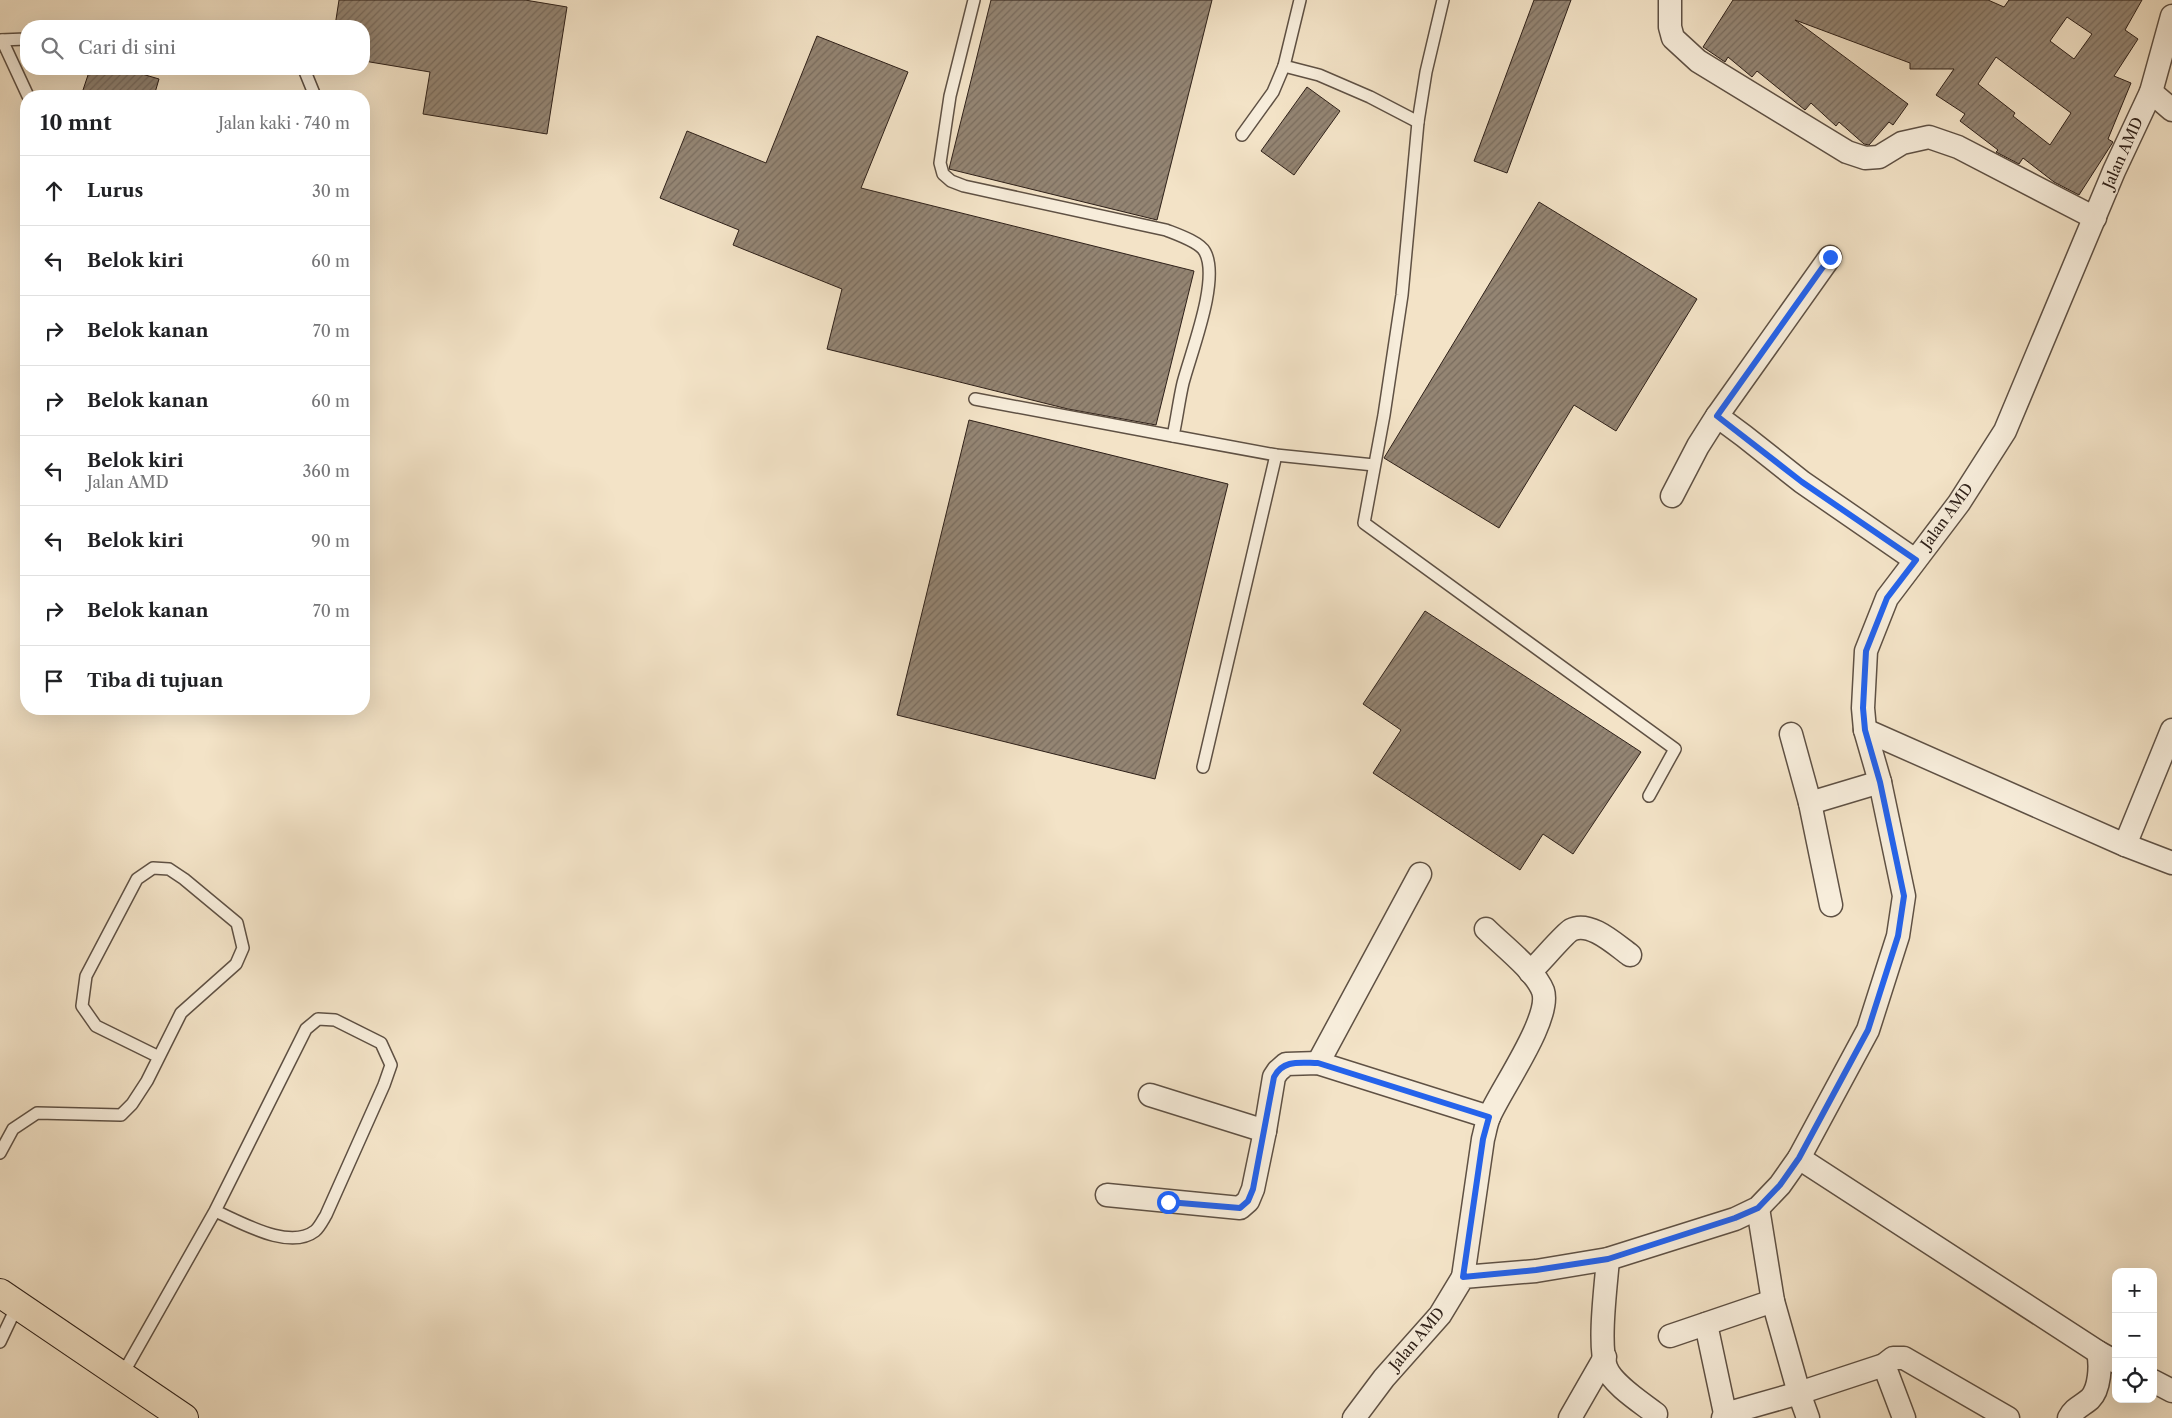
<!DOCTYPE html>
<html lang="id">
<head>
<meta charset="utf-8">
<style>
	:root { --surface:#fff; --page:#f2f2f2; --text:#202124; --muted:#757577; --line:#e0e0e0 }
	body { margin:0; font-family:"Libre Caslon Text",serif; background:var(--page); color:var(--text) }
	.controls { position:absolute; right:15px; bottom:15px; display:grid; overflow:hidden; border-radius:10px; box-shadow:0 5px 20px #0002 }
	.controls button { width:45px; height:45px; display:grid; place-items:center; padding:0; border:0; border-bottom:1px solid var(--line); background:var(--surface); color:var(--text); font:25px sans-serif }
	.stop { position:absolute; width:15px; height:15px; margin:-11px; border:4px solid #2563eb; border-radius:50%; background:#fff }
	.stop.end { background:#2563eb; border-color:#fff; box-shadow:0 1px 5px #0008 }
	.list { margin:0; padding:0; list-style:none }
	h2 { display:flex; justify-content:space-between; align-items:center; height:65px; margin:0; padding:0 20px; font-size:21px }
	h2 small { font-size:16px; font-weight:400; color:var(--muted) }
	.list li { display:grid; grid-template-columns:32px 1fr auto; gap:15px; align-items:center; box-sizing:border-box; height:70px; padding:0 20px; border-top:1px solid var(--line) }
	.list b { display:block; font-size:19px; white-space:nowrap }
	.list p { margin:0; font-size:16px; white-space:nowrap; color:var(--muted) }
	.list em { font-size:16px; font-style:normal; color:var(--muted) }
	.icon { flex:none; width:28px; height:28px; fill:none; stroke:currentColor; stroke-width:2; stroke-linecap:round; stroke-linejoin:round }
	.map { position:relative; flex:none; width:2172px; height:1418px; overflow:hidden }
	.search { position:absolute; background:var(--surface); box-shadow:0 5px 20px #0002; left:20px; top:20px; width:350px; height:55px; display:flex; align-items:center; gap:12px; box-sizing:border-box; padding:0 18px; border-radius:20px; color:var(--muted); font-size:19px }
	.panel { position:absolute; background:var(--surface); box-shadow:0 5px 20px #0002; left:20px; top:90px; width:350px; height:625px; border-radius:20px }
	.map>svg:first-child { display:block }
	.building { fill:url(#building-hatch); stroke:#2e2019; fill-rule:evenodd }
	.lines { fill:none; stroke-linecap:round; stroke-linejoin:round }
	.lane-casing { stroke:#5f5144; stroke-width:14 }
	.street-casing { stroke:#5f5144; stroke-width:25 }
	.primary-casing { stroke:#2e2019; stroke-width:30 }
	.lane { stroke:#f7eddb; stroke-width:11 }
	.street { stroke:#f7eddb; stroke-width:22 }
	.primary { stroke:#f3e3c7; stroke-width:28 }
	.route { stroke:#2563eb; stroke-width:6 }
	.labels { text-anchor:middle; stroke-width:4; stroke-linejoin:round; paint-order:stroke }
	.street-label { font-size:15px; fill:#2e2019; stroke:#f7eddb }
</style>
</head>
<body>
<div class="map">
<svg width="2172" height="1418" viewBox="0 0 2172 1418">
	<defs>
		<pattern id="building-hatch" width="6" height="6" patternUnits="userSpaceOnUse" patternTransform="scale(1.25)"><rect width="6" height="6" fill="#948573"/><path d="M-1 1l2-2M0 6l6-6M5 7l2-2" fill="none" stroke="#796c5e"/></pattern>
	</defs>
	<rect width="100%" height="100%" fill="#f3e3c7"/>
	<filter id="stains"><feTurbulence type="fractalNoise" baseFrequency=".004" numOctaves="4"/><feColorMatrix values="0 0 0 0 .2 0 0 0 0 .09 0 0 0 0 .02 0 0 0 .5 -.17"/></filter>
	<radialGradient id="worn" r=".72"><stop offset=".6" stop-color="#630" stop-opacity="0"/><stop offset="1" stop-color="#630" stop-opacity=".3"/></radialGradient>
	<g class="building">
		<polygon points="339,0 525,0 567,7 547,134 423,114 430,72 364,61 364,26 335,26"/>
		<polygon points="991,0 1212,0 1157,220 949,169"/>
		<polygon points="1534,0 1571,0 1507,173 1474,161"/>
		<path d="M 1733,0 L 1988,0 L 2004,7 L 2009,0 L 2142,0 L 2125,30 L 2138,39 L 2114,76 L 2131,83 L 2108,139 L 2113,142 L 2079,195 L 2054,182 L 2023,158 L 2019,164 L 1996,152 L 1998,150 L 1960,121 L 1965,114 L 1936,95 L 1954,69 L 1910,69 L 1910,63 L 1795,20 L 1908,104 L 1893,125 L 1889,122 L 1869,145 L 1864,144 L 1839,122 L 1836,126 L 1811,103 L 1805,110 L 1757,71 L 1752,77 L 1728,57 L 1725,62 L 1703,47 ZM 2067,17 L 2092,34 L 2074,59 L 2050,41 ZM 1996,57 L 2071,113 L 2050,145 L 2013,116 L 2015,113 L 1978,84 Z"/>
		<polygon points="817,36 908,72 861,188 1194,271 1156,425 1068,409 827,349 842,289 733,245 739,230 660,198 687,131 766,163"/>
		<polygon points="90,69 125,69 159,79 154,96 81,96"/>
		<polygon points="1307,87 1340,111 1294,175 1261,151"/>
		<polygon points="1539,202 1697,299 1616,431 1574,405 1499,528 1384,458"/>
		<polygon points="969,420 1228,484 1155,779 897,715"/>
		<polygon points="1425,611 1641,752 1573,854 1543,834 1520,870 1373,773 1401,730 1363,704"/>
	</g>
	<g class="lines">
		<g class="lane-casing">
			<g id="lane">
				<path d="M 974,0 L 950,96 L 940,163 L 943,174 L 951,181 L 964,186 L 1166,230 C 1176,234 1200,242 1205,252 C 1220,280 1191,352 1183,383 C 1179,400 1177,418 1173,436 L 1276,455 L 1374,465"/>
				<polyline points="1300,0 1284,66 1319,75 1370,97 1418,122"/>
				<polyline points="1443,0 1426,72 1418,122 1402,295 1384,415 1364,523 1675,749 1649,796"/>
				<polyline points="0,40 26,39"/>
				<polyline points="2,40 28,96"/>
				<polyline points="304,69 315,96"/>
				<polyline points="1242,135 1273,92 1284,66"/>
				<polyline points="975,399 1173,436"/>
				<polyline points="1203,767 1276,455"/>
				<polyline points="0,1153 13,1129 37,1113 121,1115 132,1104 147,1081 181,1013 236,964 243,948 237,923 184,879 169,869 153,868 137,879 86,976 82,1006 96,1026 159,1057"/>
				<polyline points="0,1342 17,1306"/>
				<path d="M 121,1377 L 215,1211 L 306,1029 L 318,1019 L 335,1020 L 381,1043 L 391,1065 L 384,1085 L 326,1215 C 323,1220 319,1228 315,1231 C 289,1251 241,1222 215,1211"/>
			</g>
		</g>
		<g class="street-casing">
			<g id="street">
				<polyline points="1670,0 1670,27 1673,38 1698,61 1847,152 1865,158 1879,157 1902,143 1929,137 1958,147 2095,218"/>
				<polyline points="2151,92 2172,110"/>
				<polyline points="1717,416 1830,257"/>
				<polyline points="1672,496 1698,446 1717,416 1744,436 1802,482 1915,560"/>
				<polyline points="1865,730 2125,845 2172,863"/>
				<polyline points="1791,734 1810,803 1831,905"/>
				<polyline points="1810,803 1880,782"/>
				<polyline points="2125,845 2172,730"/>
				<path d="M 1530,972 C 1539,964 1564,934 1571,930 C 1590,920 1616,945 1630,955"/>
				<polyline points="1318,1063 1420,874"/>
				<polyline points="1150,1095 1265,1131 1274,1077 1278,1071 1286,1064 1318,1063 1489,1117"/>
				<polyline points="1799,1158 2098,1352 2116,1362"/>
				<polyline points="1107,1195 1240,1208 1248,1201 1253,1189 1265,1131"/>
				<polyline points="1758,1208 1773,1301 1799,1393 1808,1418"/>
				<path d="M 1608,1259 C 1606,1285 1598,1344 1606,1367 C 1612,1384 1642,1403 1656,1414"/>
				<path d="M 1463,1277 L 1483,1139 C 1485,1132 1486,1124 1489,1117 C 1501,1089 1552,1018 1543,991 C 1535,970 1502,945 1486,929"/>
				<polyline points="1706,1324 1726,1418"/>
				<polyline points="1670,1336 1773,1301"/>
				<polyline points="1884,1365 1904,1418"/>
				<polyline points="2153,1381 2172,1391"/>
				<polyline points="1354,1418 1384,1378 1440,1315 1463,1277 1536,1271 1608,1259 1735,1219 1758,1208 1780,1185 1799,1158 1868,1030 1898,936 1904,896 1880,782 1865,730 1863,708 1866,651 1887,598 1959,503 2005,431 2114,171 2151,92 2172,16"/>
				<polyline points="1570,1418 1605,1357"/>
				<polyline points="1723,1418 1725,1414 1799,1393 1884,1365 1893,1358 1904,1358 2008,1418"/>
				<path d="M 2069,1418 C 2074,1408 2082,1406 2090,1399 C 2100,1389 2101,1365 2098,1352"/>
			</g>
		</g>
		<g class="primary-casing">
			<polyline id="primary" points="0,1293 184,1418"/>
		</g>
		<use href="#lane" class="lane"/>
		<use href="#street" class="street"/>
		<use href="#primary" class="primary"/>
	</g>
	<g class="lines">
		<path class="route" d="M 1168,1202 L 1240,1208 L 1248,1201 L 1253,1189 L 1274,1077 C 1283,1059 1301,1063 1318,1063 L 1489,1117 L 1483,1139 L 1463,1277 L 1536,1270 L 1608,1259 L 1735,1218 L 1758,1208 L 1780,1185 L 1799,1158 L 1868,1030 L 1898,936 L 1904,896 L 1880,782 L 1865,730 L 1863,708 L 1866,651 L 1887,598 L 1916,560 L 1802,482 L 1717,416 L 1830,257"/>
	</g>
	<g class="labels">
		<g class="street-label">
			<text transform="translate(2123 153) rotate(-66)" y="5">Jalan AMD</text>
			<text transform="translate(1947 516) rotate(-54)" y="5">Jalan AMD</text>
			<text transform="translate(1417 1339) rotate(-50)" y="5">Jalan AMD</text>
		</g>
	</g>
	<rect width="100%" height="100%" filter="url(#stains)"/>
	<rect width="100%" height="100%" fill="url(#worn)"/>
</svg>
<div class="controls">
<button>+</button>
<button>−</button>
<button><svg class="icon" aria-label="locate" viewBox="0 0 24 24"><circle cx="12" cy="12" r="6"/><path d="M12 2v4M12 18v4M2 12h4M18 12h4"/></svg></button>
</div>
<div class="stop" style="left:1168px;top:1202px"></div>
<div class="stop end" style="left:1830px;top:257px"></div>
<div class="search"><svg class="icon" aria-label="search" viewBox="0 0 24 24"><circle cx="10" cy="10" r="6"/><path d="M15 15l6 6"/></svg>Cari di sini</div>
<section class="panel">
<h2>10 mnt<small>Jalan kaki · 740 m</small></h2>
<ul class="list">
<li><svg class="icon" aria-label="ahead" viewBox="0 0 24 24"><path d="M12 20V5M6 11l6-6 6 6"/></svg><div><b>Lurus</b></div><em>30 m</em></li>
<li><svg class="icon" aria-label="left" viewBox="0 0 24 24"><path d="M17 20v-9H6M10 6l-5 5 5 5"/></svg><div><b>Belok kiri</b></div><em>60 m</em></li>
<li><svg class="icon" aria-label="right" viewBox="0 0 24 24"><path d="M7 20v-9h11M14 6l5 5-5 5"/></svg><div><b>Belok kanan</b></div><em>70 m</em></li>
<li><svg class="icon" aria-label="right" viewBox="0 0 24 24"><path d="M7 20v-9h11M14 6l5 5-5 5"/></svg><div><b>Belok kanan</b></div><em>60 m</em></li>
<li><svg class="icon" aria-label="left" viewBox="0 0 24 24"><path d="M17 20v-9H6M10 6l-5 5 5 5"/></svg><div><b>Belok kiri</b><p>Jalan AMD</p></div><em>360 m</em></li>
<li><svg class="icon" aria-label="left" viewBox="0 0 24 24"><path d="M17 20v-9H6M10 6l-5 5 5 5"/></svg><div><b>Belok kiri</b></div><em>90 m</em></li>
<li><svg class="icon" aria-label="right" viewBox="0 0 24 24"><path d="M7 20v-9h11M14 6l5 5-5 5"/></svg><div><b>Belok kanan</b></div><em>70 m</em></li>
<li><svg class="icon" aria-label="arrive" viewBox="0 0 24 24"><path d="M6 21V4h12l-3 4 3 4H6"/></svg><div><b>Tiba di tujuan</b></div></li>
</ul>
</section>
</div>
</body>
</html>
